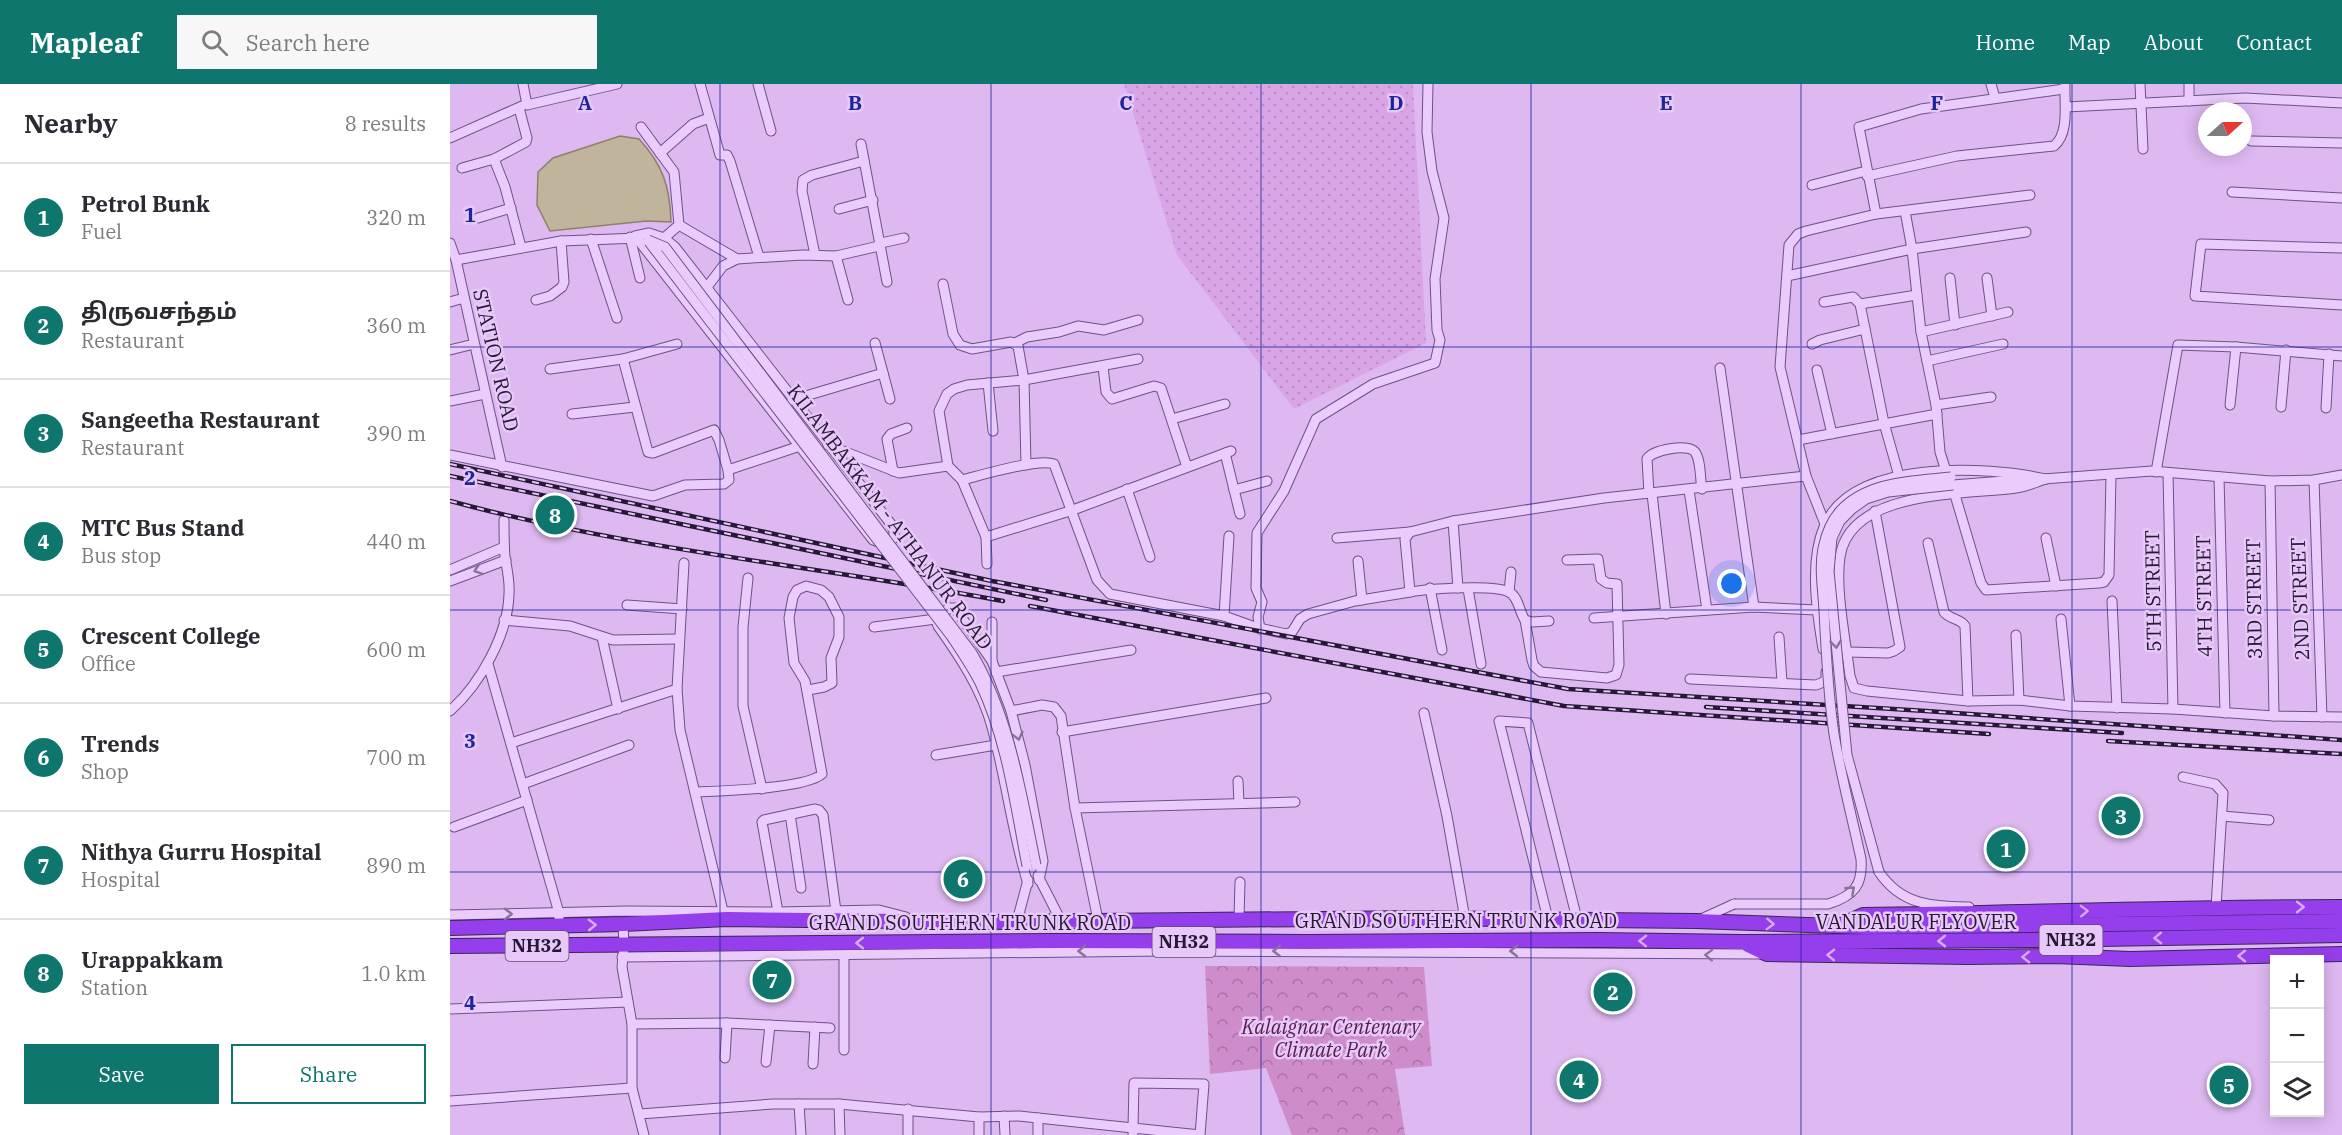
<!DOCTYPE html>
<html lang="en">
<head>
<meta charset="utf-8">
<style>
	:root { --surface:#fff; --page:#f7f7f7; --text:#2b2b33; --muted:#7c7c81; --line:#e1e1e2; --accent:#0f766e }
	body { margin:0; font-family:"IBM Plex Serif","Noto Sans Tamil",serif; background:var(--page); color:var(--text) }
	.controls { position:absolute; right:18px; bottom:18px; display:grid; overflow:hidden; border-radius:0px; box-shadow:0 3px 15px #0003 }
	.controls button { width:54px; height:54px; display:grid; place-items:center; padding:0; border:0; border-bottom:2px solid var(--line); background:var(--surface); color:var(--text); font:30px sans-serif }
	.compass { position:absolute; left:1748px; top:18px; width:54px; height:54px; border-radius:50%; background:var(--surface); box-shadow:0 3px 15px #0003; rotate:69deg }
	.you { position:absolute; left:1282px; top:500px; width:21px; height:21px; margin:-15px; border:4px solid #fff; border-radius:50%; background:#1a73e8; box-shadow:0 0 0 9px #1a73e833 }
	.badge { display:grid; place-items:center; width:39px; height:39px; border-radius:50%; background:var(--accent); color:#fff; font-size:20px; font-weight:700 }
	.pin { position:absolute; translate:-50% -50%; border:3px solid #fff; box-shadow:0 2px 6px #0006 }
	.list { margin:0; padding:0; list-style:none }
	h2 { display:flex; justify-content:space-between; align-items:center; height:78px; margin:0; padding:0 24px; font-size:26px }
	h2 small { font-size:20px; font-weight:400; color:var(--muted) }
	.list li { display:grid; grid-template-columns:39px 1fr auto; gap:18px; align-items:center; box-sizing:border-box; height:108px; padding:0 24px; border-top:2px solid var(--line) }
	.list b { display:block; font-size:22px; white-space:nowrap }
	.list p { margin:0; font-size:20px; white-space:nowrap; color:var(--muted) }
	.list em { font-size:20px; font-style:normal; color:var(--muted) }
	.actions { display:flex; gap:12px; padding:18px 24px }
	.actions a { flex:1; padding:14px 0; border:2px solid var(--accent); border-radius:0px; text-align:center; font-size:21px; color:var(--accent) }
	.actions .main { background:var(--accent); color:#fff }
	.icon { flex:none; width:33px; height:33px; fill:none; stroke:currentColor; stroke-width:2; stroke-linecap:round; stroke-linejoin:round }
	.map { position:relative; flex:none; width:1892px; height:1051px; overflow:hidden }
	header { display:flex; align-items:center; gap:36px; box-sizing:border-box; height:84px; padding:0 30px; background:var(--accent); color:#fff }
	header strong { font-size:28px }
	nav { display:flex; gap:33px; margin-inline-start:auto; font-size:21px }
	.search { width:420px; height:54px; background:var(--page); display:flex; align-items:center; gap:15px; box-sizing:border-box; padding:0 21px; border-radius:0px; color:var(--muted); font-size:22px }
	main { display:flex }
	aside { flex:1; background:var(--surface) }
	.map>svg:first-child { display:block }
	.farmland { fill:url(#farmland-dots) }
	.forest { fill:url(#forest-crowns) }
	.water { fill:#c1b49d; stroke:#8e8165; stroke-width:1.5 }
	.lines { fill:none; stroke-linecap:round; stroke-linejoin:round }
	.minor-casing { stroke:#6c5288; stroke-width:11 }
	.highway-casing { stroke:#3a2755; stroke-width:16 }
	.minor { stroke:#ebcbfc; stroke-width:9 }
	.highway { stroke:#953eeb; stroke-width:14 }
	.rail-casing { stroke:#251935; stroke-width:4.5 }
	.rail { stroke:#e7c8f8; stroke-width:2; stroke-dasharray:7; stroke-linecap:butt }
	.minor-bridge-casing { stroke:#6c5288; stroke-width:11; stroke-linecap:butt }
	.minor-bridge { stroke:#ebcbfc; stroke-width:9 }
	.oneway { stroke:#887298 }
	.oneway2 { stroke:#d7acf5 }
	.grid { fill:none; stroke:#1d259c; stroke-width:1.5; stroke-opacity:0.55 }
	.labels { text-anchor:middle; stroke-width:5; stroke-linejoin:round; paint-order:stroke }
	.shield { fill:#e7c8f8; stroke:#5f4e70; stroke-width:1.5 }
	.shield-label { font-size:18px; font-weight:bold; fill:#251935 }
	.street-label { font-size:20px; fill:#251935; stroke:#e7c8f8 }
	.park-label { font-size:20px; font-style:italic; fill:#541d49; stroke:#e7c8f8 }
	.grid-label { font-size:20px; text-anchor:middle; font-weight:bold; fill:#1d259c; stroke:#e7c8f8; stroke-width:5; stroke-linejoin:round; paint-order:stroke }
</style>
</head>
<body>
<header>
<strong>Mapleaf</strong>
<div class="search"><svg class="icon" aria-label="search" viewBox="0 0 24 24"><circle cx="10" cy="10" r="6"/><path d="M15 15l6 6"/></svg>Search here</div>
<nav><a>Home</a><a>Map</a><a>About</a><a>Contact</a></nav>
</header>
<main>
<aside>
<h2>Nearby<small>8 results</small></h2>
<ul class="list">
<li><span class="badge">1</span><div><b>Petrol Bunk</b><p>Fuel</p></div><em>320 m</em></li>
<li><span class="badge">2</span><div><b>திருவசந்தம்</b><p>Restaurant</p></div><em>360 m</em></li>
<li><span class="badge">3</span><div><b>Sangeetha Restaurant</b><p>Restaurant</p></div><em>390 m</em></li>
<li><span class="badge">4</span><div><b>MTC Bus Stand</b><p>Bus stop</p></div><em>440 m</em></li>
<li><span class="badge">5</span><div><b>Crescent College</b><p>Office</p></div><em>600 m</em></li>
<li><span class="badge">6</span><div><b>Trends</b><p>Shop</p></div><em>700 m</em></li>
<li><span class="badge">7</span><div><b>Nithya Gurru Hospital</b><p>Hospital</p></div><em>890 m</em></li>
<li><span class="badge">8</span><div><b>Urappakkam</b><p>Station</p></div><em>1.0 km</em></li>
</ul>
<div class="actions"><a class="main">Save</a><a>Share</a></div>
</aside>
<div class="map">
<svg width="1892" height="1051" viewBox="0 0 1892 1051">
	<defs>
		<pattern id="farmland-dots" width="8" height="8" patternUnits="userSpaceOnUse" patternTransform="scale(1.5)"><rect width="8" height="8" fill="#d9a5e7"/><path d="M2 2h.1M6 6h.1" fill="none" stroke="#ba8dc7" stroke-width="1.8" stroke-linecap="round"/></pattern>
		<pattern id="forest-crowns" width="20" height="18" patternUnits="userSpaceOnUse" patternTransform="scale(1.5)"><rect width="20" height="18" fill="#cf8ccb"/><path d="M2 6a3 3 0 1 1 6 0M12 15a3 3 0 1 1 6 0" fill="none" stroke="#a872a6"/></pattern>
	</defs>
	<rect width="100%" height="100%" fill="#ddb8f1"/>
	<polygon class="farmland" points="674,0 963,0 976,259 844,325 727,171"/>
	<polygon class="forest" points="755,882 974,883 982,982 945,985 955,1051 842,1051 816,984 760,990"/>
	<path class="water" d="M 170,52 L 189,55 C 213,81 220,103 221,138 L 196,137 L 100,147 L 87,121 L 88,88 L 103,74 Z"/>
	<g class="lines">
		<g class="minor-casing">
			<g id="minor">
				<polyline points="73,0 77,21 167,0"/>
				<polyline points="250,0 270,71 277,71 280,77 309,173"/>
				<polyline points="308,0 321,47"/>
				<polyline points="1541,0 1545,14"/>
				<polyline points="1690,0 1693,65"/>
				<polyline points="1739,0 1739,17"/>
				<polyline points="1616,23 1795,14 1892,19"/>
				<polyline points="191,43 224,88 229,141 214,154"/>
				<polyline points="0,54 72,22"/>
				<polyline points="1801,57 1892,59"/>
				<polyline points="411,60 437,198"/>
				<polyline points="210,69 243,40 259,34"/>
				<polyline points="44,75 55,103 71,163"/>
				<polyline points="12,84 44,75 76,58 77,54 69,24"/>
				<path d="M 1417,92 L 1507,72 L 1604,62 C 1620,49 1614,18 1615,0"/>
				<polyline points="1362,101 1416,87"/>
				<polyline points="1782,108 1892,114"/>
				<polyline points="389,125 423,116"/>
				<polyline points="1455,127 1462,165 1471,248 1486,321 1490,368 1496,387"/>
				<polyline points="1426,130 1580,111"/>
				<polyline points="28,134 61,124"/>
				<polyline points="229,141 287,175"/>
				<path d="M 199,149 L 214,154 L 225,163 L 441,440 L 444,447 L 444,454 C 437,460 431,460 423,456 L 185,152 Z"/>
				<polyline points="180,153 190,194"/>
				<polyline points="141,155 167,234"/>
				<polyline points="0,159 6,176 111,157 189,154"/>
				<polyline points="431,159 454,154"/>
				<polyline points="1892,164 1751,160 1745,212 1892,221"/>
				<polyline points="365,171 352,107 353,96 362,91 414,77"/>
				<polyline points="386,172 398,216"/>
				<polyline points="6,176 52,383"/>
				<polyline points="1337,192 1462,165 1576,148"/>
				<polyline points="1500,194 1505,241"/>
				<polyline points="1537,194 1542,232"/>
				<polyline points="493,200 503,250 510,261 522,265 561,258 568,262 574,296 576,381"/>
				<polyline points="257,203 273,182 287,175 353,171 386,172 429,162"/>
				<polyline points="86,216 100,212 112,203 114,198 111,157"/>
				<polyline points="0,218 14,214"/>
				<polyline points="1374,218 1403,213 1410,220 1434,339 1449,392"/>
				<polyline points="1410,220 1467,211"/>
				<polyline points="1471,248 1558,228"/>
				<polyline points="425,259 440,315"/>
				<polyline points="565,259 577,253 609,248 628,242 654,246 688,236"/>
				<polyline points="1362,260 1370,256 1415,245"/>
				<polyline points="0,266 24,260"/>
				<polyline points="173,275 198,368 203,369 264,346 269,356 278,386"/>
				<polyline points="1477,277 1553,260"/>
				<polyline points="653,283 656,308 662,315 704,302 711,304 737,383"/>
				<polyline points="1270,284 1304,523"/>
				<polyline points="100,285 173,275 227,260"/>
				<polyline points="1367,286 1382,350"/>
				<polyline points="538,299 543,347"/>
				<polyline points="342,316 433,289"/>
				<polyline points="0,317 35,310"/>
				<polyline points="1486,321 1541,313"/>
				<polyline points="1780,321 1786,263"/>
				<polyline points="1831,323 1836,266"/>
				<polyline points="1876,324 1879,270"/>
				<polyline points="122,330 185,323"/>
				<polyline points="722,335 775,320"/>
				<polyline points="1348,356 1487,330"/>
				<polyline points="378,361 449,389 498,382 512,396 536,453 537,480"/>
				<polyline points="775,369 790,430"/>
				<polyline points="0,371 203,412 235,401 274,400 279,396 278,386 353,361"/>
				<polyline points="498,382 489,327 497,310 504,305 517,301 574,296 688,275"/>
				<polyline points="443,387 437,355 441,350 457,344"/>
				<polyline points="1706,388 1728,261 1786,263 1892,272"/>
				<polyline points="1718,389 1723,625"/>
				<polyline points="1769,393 1775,629"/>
				<polyline points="1593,395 1702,387 1820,397 1864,396 1892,391"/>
				<path d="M 1596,395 C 1586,398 1576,403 1566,404 C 1515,411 1400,405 1390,473 C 1385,505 1396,558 1400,592 L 1404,604 L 1417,607 L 1518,617 L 1569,616 L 1620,622 L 1723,625 L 1824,632 L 1892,633"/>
				<path d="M 512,396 C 532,391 588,374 604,380 L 647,496 L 660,510 L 774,532 L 805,543 L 836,550 L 842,548 L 850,535 L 858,530 L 905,517 L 960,508 L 955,455 L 960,448 L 1003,437 L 1154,414 L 1356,392"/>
				<polyline points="1864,396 1872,633"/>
				<polyline points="1820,397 1824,632"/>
				<polyline points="1503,401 1579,395"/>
				<polyline points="677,405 700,473"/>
				<polyline points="784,406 817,397"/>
				<polyline points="1239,406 1257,526"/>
				<path d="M 1199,410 L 1197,375 C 1202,366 1238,359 1245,368 C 1251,376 1250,395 1252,405"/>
				<polyline points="1202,410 1216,530"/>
				<polyline points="1505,411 1531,499 1536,506 1649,499 1654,498 1659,491 1661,391"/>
				<polyline points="1003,437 1008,504"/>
				<polyline points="1375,440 1356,392 1330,283 1339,161 1348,150 1356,147 1426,130 1409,43 1471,25 1614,5"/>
				<polyline points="536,453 623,426 781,367"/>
				<polyline points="887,454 960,448"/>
				<polyline points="1596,454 1606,502"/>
				<path d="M 1478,459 L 1494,528 C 1500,536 1510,534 1515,542 L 1518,617"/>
				<polyline points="908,477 912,516"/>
				<polyline points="234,479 227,605 230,646 273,827"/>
				<polyline points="0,486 54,463"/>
				<polyline points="298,494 293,543 293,622 312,705"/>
				<polyline points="0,497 56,476"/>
				<polyline points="980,504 992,566"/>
				<polyline points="1018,505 1031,580"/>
				<path d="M 960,508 C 977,505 1045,500 1059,508 C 1069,513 1069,528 1075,536 L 1082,538 L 1099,537"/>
				<polyline points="1059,508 1061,488"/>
				<polyline points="1662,517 1667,624"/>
				<polyline points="177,521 232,525"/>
				<polyline points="774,532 779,452"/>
				<polyline points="1144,534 1304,523 1367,526"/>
				<polyline points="1611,535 1620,622"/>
				<polyline points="54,536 120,542 163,556 229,555"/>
				<polyline points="1075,536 1082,576 1084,582 1091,588 1157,594 1166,591 1169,581 1167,500 1157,499 1151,495 1148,475 1117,476"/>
				<polyline points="424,543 486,535"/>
				<polyline points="810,545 808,533 812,518 806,504 807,449 834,407 866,335 923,300 985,279 990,256 987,246 985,195 994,134 982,87 977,48 978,0"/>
				<polyline points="1566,551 1569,616"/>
				<polyline points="152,553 168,625"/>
				<polyline points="1329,553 1332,598"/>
				<path d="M 1373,565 C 1367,529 1359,478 1374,443 C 1402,374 1537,382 1596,395"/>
				<polyline points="1397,568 1438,569 1444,567 1450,563 1425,427"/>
				<polyline points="542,577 542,538"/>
				<polyline points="38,580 109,829 109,835"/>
				<polyline points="546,588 681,566"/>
				<polyline points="1240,595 1366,601 1376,597 1376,588"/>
				<path d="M 0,627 C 30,600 58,551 59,510 C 60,497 57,485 55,473 C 54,460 54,448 54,436"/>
				<polyline points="561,627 592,621 604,623 611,632 625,724 648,836"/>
				<polyline points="974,629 997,732 1015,835"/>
				<polyline points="612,648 816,614"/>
				<polyline points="61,659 227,605"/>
				<polyline points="486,671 546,661"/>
				<polyline points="1733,693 1765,700 1773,709 1766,823"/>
				<polyline points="788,697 789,719"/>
				<polyline points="73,700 179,661"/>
				<path d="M 245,708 C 270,707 355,705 372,690 L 355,597 L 344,579 L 339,534 L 343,513 L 347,506 L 356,502 L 371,506 L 379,513 L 389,533 L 389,553 L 381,574 L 382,599 L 374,603 L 358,606"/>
				<polyline points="625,724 845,718"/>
				<polyline points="340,730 351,804"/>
				<polyline points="1772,732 1819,736"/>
				<polyline points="4,743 77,716"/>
				<path d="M 1429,788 C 1452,822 1482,822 1519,823"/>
				<polyline points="588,792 611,837"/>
				<path d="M 578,800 C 562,748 556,695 542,643 C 532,606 510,573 488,542 L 486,535 L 499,524 L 505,524 L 542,577 L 561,627 L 575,681 L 593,777 L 589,796"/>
				<polyline points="328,828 312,738 314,736 365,725 369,726 373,731 386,827"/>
				<polyline points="0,831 177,827 328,828 429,826 456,833"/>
				<polyline points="789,835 790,798"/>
				<polyline points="1098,835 1049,637 1078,639 1127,835"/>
				<polyline points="1251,835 1284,820"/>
				<polyline points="567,837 578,796"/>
				<polyline points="173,840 174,861 172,883 182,940 182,1004 194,1051"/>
				<polyline points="172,873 715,867 1312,870"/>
				<polyline points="0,925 178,918"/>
				<polyline points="182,940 277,939 380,944"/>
				<polyline points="394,966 394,871"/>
				<polyline points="275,974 277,939"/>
				<polyline points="316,978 320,941"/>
				<polyline points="363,980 365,943"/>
				<polyline points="0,1017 182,1004"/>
				<polyline points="349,1020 351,1051"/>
				<polyline points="389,1020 390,1051"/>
				<polyline points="458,1025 458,1051"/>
				<polyline points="190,1030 323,1020 389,1020 529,1033 569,1032 683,1044 683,1051"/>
				<polyline points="554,1032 555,1051"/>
				<polyline points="529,1033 529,1051"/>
				<polyline points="588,1034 588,1051"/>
				<polyline points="750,1051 754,1000 684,999 683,1044 750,1051"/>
			</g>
		</g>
		<g class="highway-casing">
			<g id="highway">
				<path d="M 1391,841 L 1413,831 C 1573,829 1732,823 1892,823"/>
				<polyline points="0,844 173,840 277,835 537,838 970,834 1246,837 1416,843 1892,837"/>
				<polyline points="1298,861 1317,870 1517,873 1605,872 1680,875 1892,870"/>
				<polyline points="0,862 611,857 857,858 1149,856 1293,858 1585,856 1892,851"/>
			</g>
		</g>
		<use href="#minor" class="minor"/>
		<use href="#highway" class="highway"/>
		<g class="rail-casing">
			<g id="rail">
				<polyline points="0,380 542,497 1118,605 1476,627 1892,656"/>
				<polyline points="0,392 596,516"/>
				<path d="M 0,417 C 181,466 369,482 553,517"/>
				<polyline points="580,522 1114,622 1539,650"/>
				<polyline points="1256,623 1672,649"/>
				<polyline points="1658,657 1892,670"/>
			</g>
		</g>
		<use href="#rail" class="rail"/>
		<g class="minor-bridge-casing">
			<g id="minor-bridge">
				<path d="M 198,156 L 215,163 L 522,569 C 560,634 571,708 586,781"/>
				<path d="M 199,158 L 501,552 C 511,567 522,583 530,599 C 557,656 565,721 577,782"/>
				<polyline points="1429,788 1397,671 1379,487 1382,454 1390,437 1402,425 1416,415 1438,408 1503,401"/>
				<path d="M 1284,820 L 1378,820 C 1404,812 1413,801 1411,775 C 1402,733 1391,692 1384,650 C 1378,610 1376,568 1374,527 C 1373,507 1369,484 1373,464 C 1376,450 1381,437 1390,427 C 1417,397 1463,397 1501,393"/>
			</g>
		</g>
		<use href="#minor-bridge" class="minor-bridge"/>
	</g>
	<defs><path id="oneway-chevron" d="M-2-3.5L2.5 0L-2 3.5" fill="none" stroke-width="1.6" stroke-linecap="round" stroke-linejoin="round" transform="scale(1.5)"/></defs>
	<g class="oneway">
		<use href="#oneway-chevron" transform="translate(28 486) rotate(161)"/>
		<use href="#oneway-chevron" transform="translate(1386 560) rotate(84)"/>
		<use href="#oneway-chevron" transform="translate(568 652) rotate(76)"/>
		<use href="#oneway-chevron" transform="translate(1401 806) rotate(-43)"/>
		<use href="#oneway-chevron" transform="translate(58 830)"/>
		<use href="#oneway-chevron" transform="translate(632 867) rotate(179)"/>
		<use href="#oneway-chevron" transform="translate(827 867) rotate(-180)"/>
		<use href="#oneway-chevron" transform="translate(1064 867) rotate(-180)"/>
		<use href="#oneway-chevron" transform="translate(1259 871) rotate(-178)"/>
	</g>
	<g class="oneway2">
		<use href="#oneway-chevron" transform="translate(1850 823)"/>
		<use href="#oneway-chevron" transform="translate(1634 827) rotate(-2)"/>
		<use href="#oneway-chevron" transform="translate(1320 840) rotate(2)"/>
		<use href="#oneway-chevron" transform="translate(142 841) rotate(-1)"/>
		<use href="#oneway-chevron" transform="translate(1708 854) rotate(179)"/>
		<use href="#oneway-chevron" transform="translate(1193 857) rotate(-179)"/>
		<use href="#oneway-chevron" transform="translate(1492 857) rotate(180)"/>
		<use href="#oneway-chevron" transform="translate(410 859) rotate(180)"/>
		<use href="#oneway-chevron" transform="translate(1381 871) rotate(-179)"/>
		<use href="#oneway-chevron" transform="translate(1792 872) rotate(180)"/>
		<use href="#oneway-chevron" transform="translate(1576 873) rotate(179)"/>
	</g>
	<path class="grid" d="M 270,0 L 270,1051M 541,0 L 541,1051M 811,0 L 811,1051M 1081,0 L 1081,1051M 1351,0 L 1351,1051M 1622,0 L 1622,1051M 0,263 L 1892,263M 0,526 L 1892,526M 0,788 L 1892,788"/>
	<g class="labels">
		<g class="shield">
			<rect x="1589.5" y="841" width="63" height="30" rx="4.5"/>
			<rect x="702.5" y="843" width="63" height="30" rx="4.5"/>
			<rect x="55.5" y="847" width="63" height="30" rx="4.5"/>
		</g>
		<g class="shield-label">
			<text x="1621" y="862">NH32</text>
			<text x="734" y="864">NH32</text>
			<text x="87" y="868">NH32</text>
		</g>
		<g class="street-label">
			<text transform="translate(46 276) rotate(77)" y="7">STATION ROAD</text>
			<text transform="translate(440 433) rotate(53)" y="7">KILAMBAKKAM - ATHANUR ROAD</text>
			<text transform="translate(1703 507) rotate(-91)" y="7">5TH STREET</text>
			<text transform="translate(1754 512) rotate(-91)" y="7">4TH STREET</text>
			<text transform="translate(1804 515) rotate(-91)" y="7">3RD STREET</text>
			<text transform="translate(1850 515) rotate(-92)" y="7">2ND STREET</text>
			<text x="1006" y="844">GRAND SOUTHERN TRUNK ROAD</text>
			<text x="1466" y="845">VANDALUR FLYOVER</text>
			<text x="520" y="846">GRAND SOUTHERN TRUNK ROAD</text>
		</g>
		<g class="park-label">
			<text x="881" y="950">Kalaignar Centenary<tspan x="881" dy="23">Climate Park</tspan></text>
		</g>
	</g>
	<g class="grid-label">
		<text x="135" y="26">A</text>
		<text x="405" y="26">B</text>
		<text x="676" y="26">C</text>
		<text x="946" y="26">D</text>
		<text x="1216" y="26">E</text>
		<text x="1487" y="26">F</text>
		<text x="20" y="138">1</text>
		<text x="20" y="401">2</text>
		<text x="20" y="664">3</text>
		<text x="20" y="926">4</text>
	</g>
</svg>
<div class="controls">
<button>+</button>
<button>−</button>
<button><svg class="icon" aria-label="layers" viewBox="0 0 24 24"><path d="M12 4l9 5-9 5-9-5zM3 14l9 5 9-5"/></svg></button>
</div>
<svg class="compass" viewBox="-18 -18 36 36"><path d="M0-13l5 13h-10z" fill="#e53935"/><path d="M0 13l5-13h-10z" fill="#7c7c81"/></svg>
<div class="you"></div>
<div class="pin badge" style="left:1556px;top:765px">1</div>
<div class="pin badge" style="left:1163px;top:908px">2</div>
<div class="pin badge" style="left:1671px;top:732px">3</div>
<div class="pin badge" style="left:1129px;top:996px">4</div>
<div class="pin badge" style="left:1779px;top:1001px">5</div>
<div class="pin badge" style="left:513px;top:795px">6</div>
<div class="pin badge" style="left:322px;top:896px">7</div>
<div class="pin badge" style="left:105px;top:431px">8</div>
</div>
</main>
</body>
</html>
